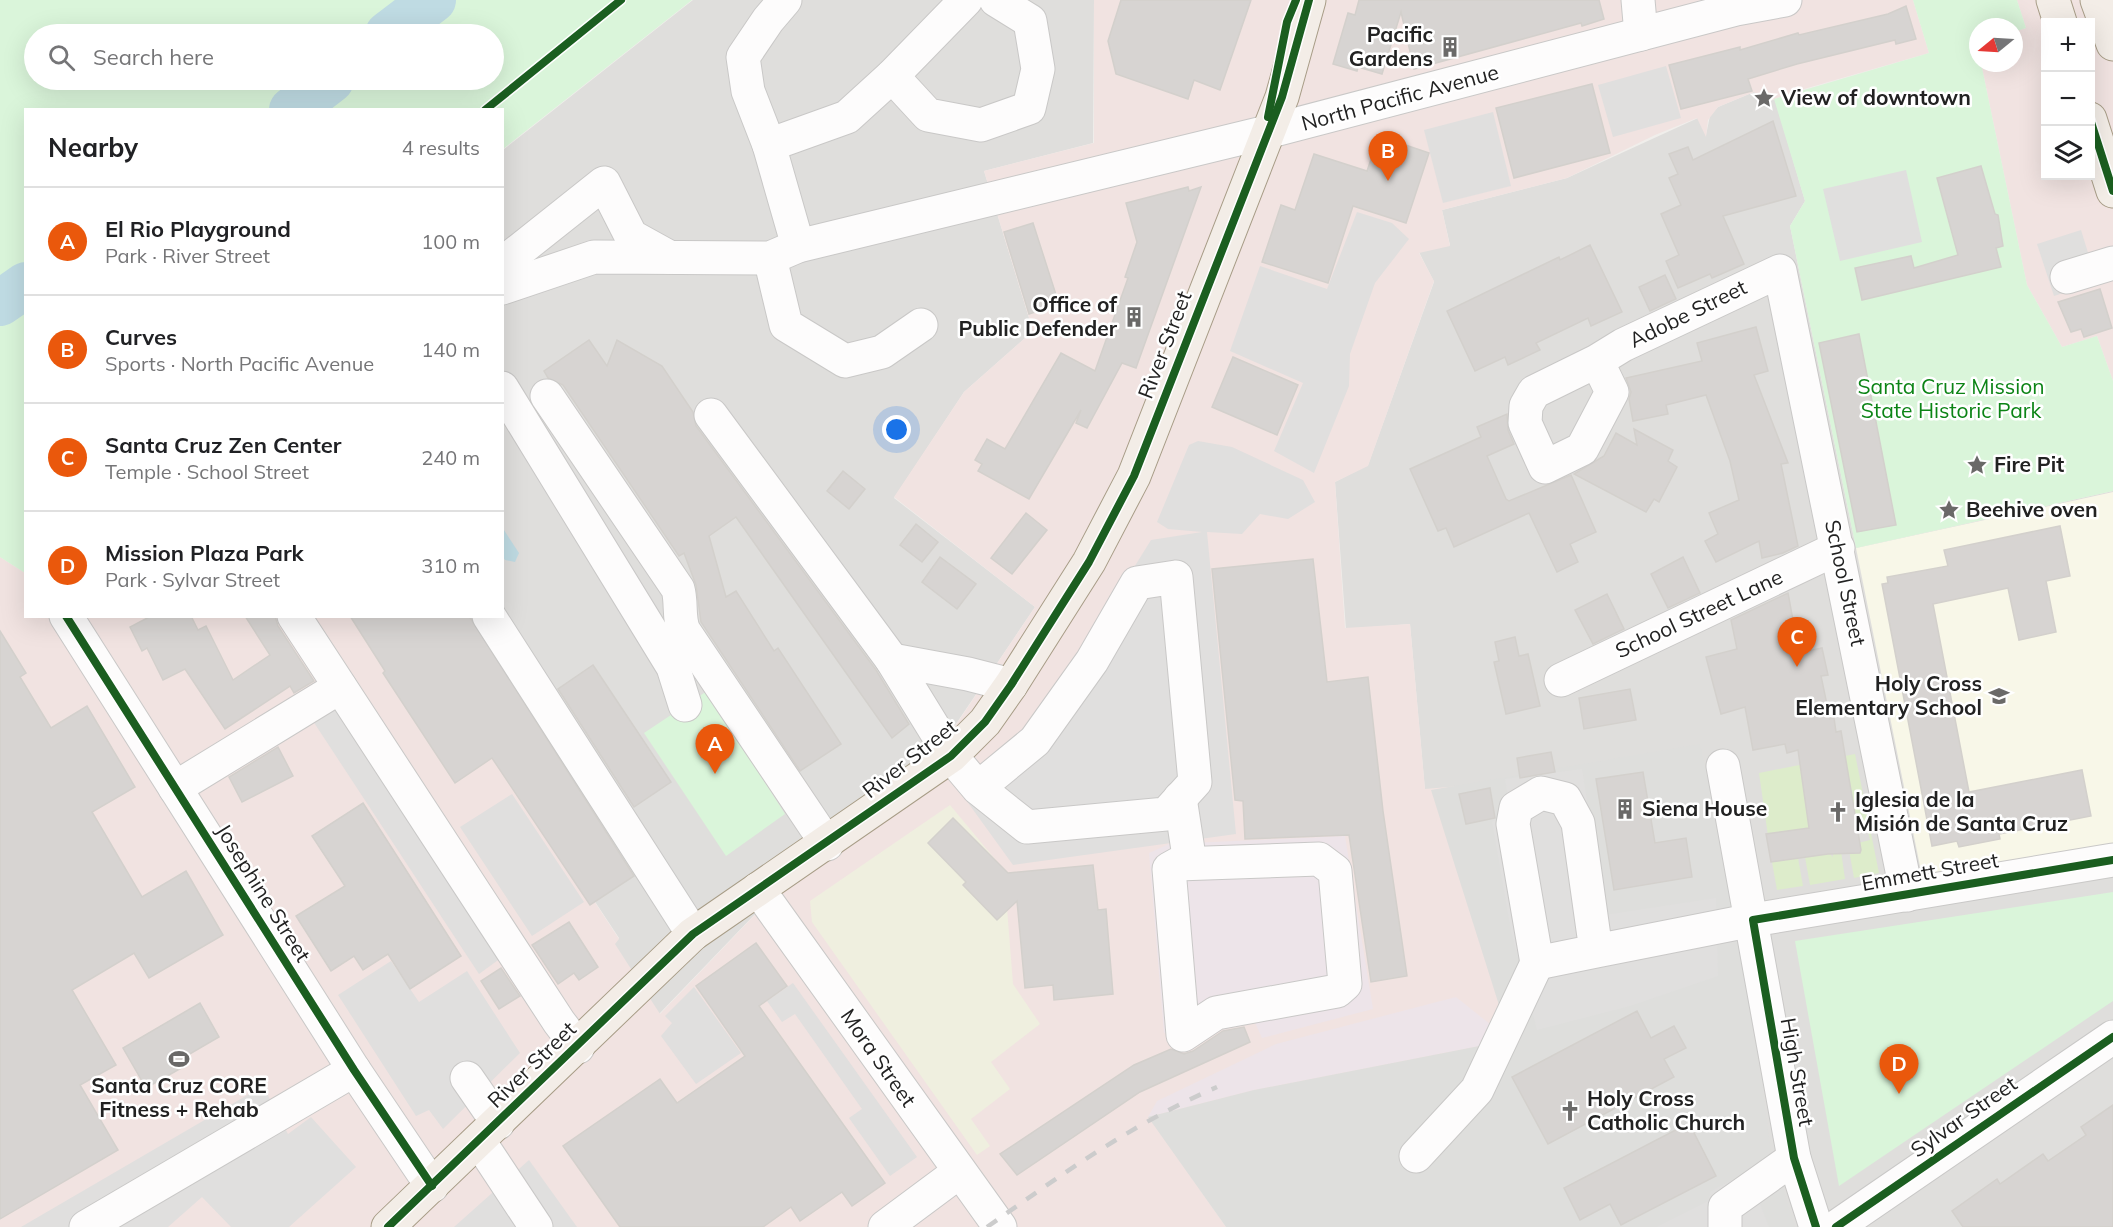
<!DOCTYPE html>
<html lang="en">
<head>
<meta charset="utf-8">
<style>
	:root { --surface:#fff; --page:#f6f6f6; --text:#202124; --muted:#757577; --line:#e0e0e0; --accent:#ea580c }
	body { margin:0; font-family:Mulish,sans-serif; background:var(--page); color:var(--text) }
	.controls { position:absolute; right:18px; top:18px; display:grid; overflow:hidden; border-radius:0px; box-shadow:0 6px 24px #0002 }
	.controls button { width:54px; height:54px; display:grid; place-items:center; padding:0; border:0; border-bottom:2px solid var(--line); background:var(--surface); color:var(--text); font:30px sans-serif }
	.compass { position:absolute; left:1969px; top:18px; width:54px; height:54px; border-radius:50%; background:var(--surface); box-shadow:0 6px 24px #0002; rotate:252deg }
	.you { position:absolute; left:897px; top:430px; width:21px; height:21px; margin:-15px; border:4px solid #fff; border-radius:50%; background:#1a73e8; box-shadow:0 0 0 9px #1a73e833 }
	.badge { display:grid; place-items:center; width:39px; height:39px; border-radius:50%; background:var(--accent); color:#fff; font-size:20px; font-weight:700 }
	.pin { position:absolute; translate:-50% -50px; filter:drop-shadow(0 2px 3px #0008) }
	.pin::after { content:''; position:absolute; top:32px; width:21px; height:18px; background:inherit; clip-path:polygon(0 0,100% 0,50% 100%) }
	.list { margin:0; padding:0; list-style:none }
	h2 { display:flex; justify-content:space-between; align-items:center; height:78px; margin:0; padding:0 24px; font-size:26px }
	h2 small { font-size:20px; font-weight:400; color:var(--muted) }
	.list li { display:grid; grid-template-columns:39px 1fr auto; gap:18px; align-items:center; box-sizing:border-box; height:108px; padding:0 24px; border-top:2px solid var(--line) }
	.list b { display:block; font-size:22px; white-space:nowrap }
	.list p { margin:0; font-size:20px; white-space:nowrap; color:var(--muted) }
	.list em { font-size:20px; font-style:normal; color:var(--muted) }
	.icon { flex:none; width:33px; height:33px; fill:none; stroke:currentColor; stroke-width:2; stroke-linecap:round; stroke-linejoin:round }
	.map { position:relative; flex:none; width:2113px; height:1227px; overflow:hidden }
	.search { position:absolute; background:var(--surface); box-shadow:0 6px 24px #0002; left:24px; top:24px; width:480px; height:66px; display:flex; align-items:center; gap:15px; box-sizing:border-box; padding:0 21px; border-radius:33px; color:var(--muted); font-size:22px }
	.panel { position:absolute; background:var(--surface); box-shadow:0 6px 24px #0002; left:24px; top:108px; width:480px; height:510px; border-radius:0px }
	.map>svg:first-child { display:block }
	.residential { fill:#dfdedc }
	.commercial { fill:#f1e3e1; fill-rule:evenodd }
	.industrial { fill:#ede4e9 }
	.education { fill:#f8f7e8 }
	.religious { fill:#dededc }
	.farmland { fill:#efefdf }
	.grass { fill:#ddeccb }
	.park { fill:#daf5da; fill-rule:evenodd }
	.parking { fill:#e0dfde }
	.water { fill:#bfdbe3 }
	.lines { fill:none; stroke-linecap:round; stroke-linejoin:round }
	.river { stroke:#bfdbe3; stroke-width:46 }
	.building { fill:#d7d4d2; stroke:#d3d0cc; stroke-width:1.5 }
	.minor-casing { stroke:#c9c8c7; stroke-width:35 }
	.major-casing { stroke:#a79c86; stroke-width:35 }
	.minor { stroke:#fdfcfc; stroke-width:33 }
	.major { stroke:#f3ede7; stroke-width:33 }
	.rail { stroke:#ccc; stroke-width:4.5; stroke-dasharray:12 12; stroke-linecap:butt }
	.cycleway-casing { stroke:#fff; stroke-width:11 }
	.cycleway { stroke:#1b5e20; stroke-width:8 }
	.labels { text-anchor:middle; stroke-width:5; stroke-linejoin:round; paint-order:stroke }
	.poi-label { font-size:21px; font-weight:bold; fill:#222; stroke:#fff; text-anchor:start }
	.street-label { font-size:21px; fill:#222; stroke:#fff }
	.park-label { font-size:21px; fill:#0c8416; stroke:#fff }
</style>
</head>
<body>
<div class="map">
<svg width="2113" height="1227" viewBox="0 0 2113 1227">
	<rect width="100%" height="100%" fill="#f0eeeb"/>
	<g class="residential">
		<polygon points="693,0 1094,0 1093,143 984,171 1033,331 964,392 894,498 1035,607 939,749 811,856 659,1014 614,944 619,938 407,617 502,616 503,150"/>
		<polygon points="1754,92 1766,103 1775,99 1805,201 1790,226 1856,548 2113,491 2113,1227 1227,1227 1148,1117 1493,783 1425,790 1410,624 1346,629 1335,482 1368,465 1434,282 1419,252 1450,245 1442,210 1567,178 1698,118 1706,135 1710,116 1718,107"/>
	</g>
	<g class="commercial">
		<polygon points="1094,0 1913,0 1929,53 1797,91 1766,102 1754,92 1718,107 1708,120 1706,137 1697,118 1655,135 1567,178 1442,210 1450,246 1419,253 1434,281 1368,466 1335,482 1345,628 1410,624 1425,789 1494,783 1510,1041 1149,1117 1226,1227 0,1227 0,557 25,573 26,616 408,617 619,939 615,944 660,1014 811,856 939,750 1035,607 894,497 964,392 1033,331 984,171 1094,143"/>
		<path d="M 2017,0 L 2113,0 L 2113,381 L 2097,336 L 2062,347 L 2027,285 L 1981,63 L 2014,63 L 2014,32 L 2026,28 ZM 2046,22 L 2090,22 L 2090,176 L 2046,176 Z"/>
	</g>
	<g class="industrial">
		<polygon points="1345,836 1373,1009 1262,1038 1251,1014 1164,1033 1149,853 1169,844"/>
		<polygon points="1456,997 1510,1040 1254,1090 1148,1117 1157,1101 1276,1044"/>
	</g>
	<polygon class="education" points="2113,492 2113,843 1922,876 1856,548"/>
	<polygon class="religious" points="1700,744 1742,945 1771,1151 1795,1227 1226,1227 1148,1117 1254,1090 1510,1040 1431,790"/>
	<polygon class="farmland" points="950,805 1004,870 1013,984 1040,1024 991,1062 1010,1089 971,1119 990,1146 977,1155 812,922 810,901"/>
	<g class="grass">
		<polygon points="1855,754 1879,873 1854,878 1849,850 1858,843 1870,840 1867,827 1825,827 1768,836 1759,773"/>
		<polygon points="1841,851 1845,879 1810,885 1805,857 1829,853 1833,857 1833,852"/>
		<polygon points="1798,858 1803,886 1777,890 1772,862"/>
	</g>
	<g class="park">
		<path d="M 0,0 L 692,0 L 503,149 L 502,110 L 26,110 L 25,573 L 0,557 ZM 494,34 L 494,80 L 34,80 L 34,34 Z"/>
		<polygon points="1913,0 2017,0 2026,28 2014,32 2014,27 1978,27 1978,63 1981,63 2027,285 2062,347 2097,336 2113,381 2113,491 1856,548 1790,226 1805,201 1774,99 1929,53"/>
		<polygon points="707,691 785,814 726,856 644,733"/>
		<polygon points="2113,892 2113,1001 1839,1186 1795,941"/>
	</g>
	<g class="parking">
		<polygon points="1666,66 1681,118 1613,137 1598,85"/>
		<polygon points="1493,112 1511,186 1443,203 1424,130"/>
		<polygon points="1906,170 1922,242 1840,261 1823,189"/>
		<polygon points="1357,212 1392,223 1409,239 1375,283 1350,354 1349,386 1314,473 1274,451 1303,383 1230,351 1260,266 1327,289"/>
		<polygon points="2081,230 2097,282 2054,296 2037,244"/>
		<polygon points="1198,441 1232,447 1303,480 1315,502 1288,519 1260,514 1242,534 1207,532 1236,834 1013,865 966,800 1025,743 1151,540 1202,532 1168,529 1157,522 1189,445"/>
		<polygon points="342,702 505,955 479,974 313,721"/>
		<polygon points="1582,769 1605,915 1716,898 1718,976 1630,1006 1537,1030 1511,931 1492,821 1511,817 1505,779"/>
		<polygon points="512,794 584,902 532,936 460,827"/>
		<polygon points="391,961 419,1002 467,971 520,1053 443,1129 429,1110 416,1116 338,995"/>
		<polygon points="793,983 917,1157 890,1176 849,1118 862,1109 795,1014 782,1022 767,1001"/>
		<polygon points="694,987 741,1053 696,1084 661,1036 672,1023 665,1016"/>
		<polygon points="263,1086 288,1134 311,1117 356,1167 289,1227 231,1227 202,1197 168,1227 21,1227"/>
		<polygon points="529,1160 577,1227 454,1227"/>
		<polygon points="1748,1172 1769,1227 1656,1227 1708,1201 1711,1191"/>
	</g>
	<polygon class="water" points="502,527 519,553 515,562 505,560 503,557"/>
	<g class="lines">
		<g class="river">
			<polyline points="388,34 433,0"/>
			<polyline points="292,110 331,80"/>
			<polyline points="0,303 26,285"/>
		</g>
	</g>
	<g class="building">
		<polygon points="1121,0 1251,0 1220,90 1194,80 1188,99 1116,74 1108,41"/>
		<polygon points="1359,0 1599,0 1604,19 1582,26 1581,23 1414,69 1401,12 1382,74 1358,67 1357,71 1333,64 1348,13 1355,15"/>
		<polygon points="1906,6 1916,39 1896,44 1895,40 1797,64 1748,79 1752,91 1681,109 1669,65 1740,47 1740,50 1798,33 1799,35 1888,14"/>
		<polygon points="1592,84 1610,153 1514,178 1496,108"/>
		<polygon points="1773,121 1796,196 1723,216 1744,264 1712,278 1710,274 1678,288 1666,261 1679,255 1661,214 1681,205 1669,178 1678,174 1669,154 1688,147 1693,160"/>
		<polygon points="1379,136 1429,153 1406,223 1353,206 1328,283 1262,262 1281,205 1295,210 1314,154 1367,171"/>
		<polygon points="1981,166 1995,214 1998,215 2003,246 1996,248 2001,267 1862,300 1855,268 1911,256 1914,268 1958,255 1937,178"/>
		<polygon points="1188,187 1189,191 1201,187 1136,368 1122,363 1087,428 1076,423 1081,410 1029,499 978,471 982,464 975,460 987,439 1005,449 1061,353 1095,371 1128,278 1125,277 1137,242 1126,203"/>
		<polygon points="1033,223 1059,304 1029,314 1004,232"/>
		<polygon points="1590,245 1622,312 1591,326 1588,318 1536,343 1540,350 1508,365 1505,357 1475,371 1447,311 1559,257 1560,260"/>
		<polygon points="1665,275 1676,299 1650,311 1639,287"/>
		<polygon points="2100,289 2112,328 2084,337 2081,329 2071,332 2058,302"/>
		<polygon points="1756,327 1768,371 1754,375 1788,463 1781,464 1798,546 1783,553 1762,558 1759,541 1716,562 1705,541 1718,534 1709,513 1739,500 1730,461 1706,395 1666,405 1668,414 1633,421 1629,399 1631,392 1626,378 1702,361 1697,343"/>
		<polygon points="1859,334 1896,525 1857,532 1819,343"/>
		<polygon points="589,340 607,366 617,340 662,366 693,412 696,426 876,670 909,724 892,738 736,517 709,536 726,597 736,591 774,651 778,648 841,744 800,771 701,622 696,585 684,553 679,556 563,385 548,378 544,371"/>
		<polygon points="1233,357 1298,385 1277,435 1212,407"/>
		<polygon points="1507,414 1508,430 1514,444 1487,456 1506,499 1509,501 1571,475 1596,532 1570,544 1578,562 1557,572 1529,513 1454,547 1446,528 1438,531 1410,469 1481,437 1477,427"/>
		<polygon points="1634,429 1673,450 1668,461 1677,467 1659,502 1654,499 1646,512 1574,474 1604,456 1616,433 1637,445"/>
		<polygon points="843,471 865,489 849,509 827,491"/>
		<polygon points="1026,513 1047,530 1012,574 991,558"/>
		<polygon points="916,524 938,542 922,562 900,545"/>
		<polygon points="2060,526 2070,576 2046,581 2056,632 2019,640 2008,588 1933,604 1969,792 2082,770 2091,816 1999,834 2000,839 1959,847 1957,841 1932,846 1882,584 1888,583 1887,577 1948,566 1944,550"/>
		<polygon points="940,557 976,584 957,609 922,582"/>
		<polygon points="1683,557 1700,593 1668,608 1651,574"/>
		<polygon points="1313,559 1327,682 1368,677 1383,811 1407,976 1371,982 1349,835 1245,839 1243,801 1235,800 1212,569"/>
		<polygon points="1788,593 1799,653 1822,648 1828,675 1821,676 1830,719 1834,718 1836,732 1841,731 1861,850 1860,853 1828,854 1771,862 1766,834 1809,828 1798,750 1787,753 1785,744 1753,750 1745,707 1721,714 1706,657 1737,649 1731,620"/>
		<polygon points="1607,594 1624,629 1593,644 1575,610"/>
		<polygon points="151,616 191,616 198,630 206,626 233,680 270,655 245,616 275,616 278,626 314,681 294,693 290,686 225,729 185,669 163,680 147,648 142,651 130,627"/>
		<polygon points="350,616 469,616 634,876 590,905 492,758 455,783 383,673 385,671"/>
		<polygon points="0,631 26,673 20,677 51,728 87,706 135,787 92,812 142,897 186,871 223,935 149,978 134,953 72,990 116,1065 80,1085 118,1150 0,1219"/>
		<polygon points="1515,637 1519,656 1528,654 1540,706 1506,714 1494,662 1499,661 1495,642"/>
		<polygon points="593,665 671,782 634,807 558,689"/>
		<polygon points="1630,689 1636,720 1584,729 1579,698"/>
		<polygon points="278,747 293,776 242,802 229,777"/>
		<polygon points="1551,752 1555,772 1520,778 1517,758"/>
		<polygon points="1643,772 1655,843 1686,838 1692,877 1614,890 1596,779"/>
		<polygon points="1490,788 1495,818 1466,824 1459,794"/>
		<polygon points="363,803 461,956 410,989 388,954 363,970 354,956 331,971 296,916 345,886 312,836"/>
		<polygon points="953,818 1008,873 1093,865 1098,910 1106,909 1113,994 1054,1000 1053,985 1025,988 1017,901 997,920 963,885 966,882 928,843"/>
		<polygon points="569,922 598,967 579,980 574,973 558,984 532,945"/>
		<polygon points="756,943 787,986 759,1006 885,1183 852,1206 842,1192 800,1221 791,1207 763,1227 620,1227 563,1146 660,1079 677,1103 745,1056 696,986"/>
		<polygon points="501,968 520,996 499,1009 481,981"/>
		<polygon points="200,1003 219,1037 181,1059 185,1066 146,1088 123,1048"/>
		<polygon points="1637,1011 1651,1038 1674,1026 1686,1048 1664,1059 1674,1077 1548,1144 1512,1077"/>
		<polygon points="1244,1027 1250,1042 1140,1092 1017,1175 1000,1154 1134,1065 1171,1049 1184,1054 1193,1051 1223,1031"/>
		<polygon points="2113,1105 2113,1227 1963,1227 1952,1211 1997,1179 2000,1184 2043,1154 2048,1161 2086,1135 2081,1127"/>
		<polygon points="1689,1123 1716,1176 1621,1225 1610,1204 1580,1220 1564,1188"/>
	</g>
	<g class="lines">
		<g class="minor-casing">
			<g id="minor">
				<polyline points="1638,0 1641,34"/>
				<polyline points="892,76 928,115 981,125 1029,108 1038,69 1030,21 996,0"/>
				<polyline points="769,145 748,91 743,57 768,20 785,0"/>
				<polyline points="798,246 769,145 847,117 892,76 966,0"/>
				<polyline points="770,258 786,325 845,361 882,352 921,325"/>
				<polyline points="502,264 604,183 631,236 669,257"/>
				<polyline points="2067,277 2113,263"/>
				<polyline points="502,288 594,257 770,258 798,246 1267,132 1736,9 1785,0"/>
				<polyline points="1597,361 1612,392 1582,449 1545,467 1525,423 1526,406 1534,392 1597,361 1623,345 1780,271 1907,895"/>
				<polyline points="502,388 673,667 685,705"/>
				<path d="M 547,396 L 678,589 C 682,603 678,618 684,631 L 827,844"/>
				<polyline points="711,415 892,660 951,756 978,788 1027,827 1166,814 1195,782 1176,577 1137,583 1092,661 1035,741 978,788"/>
				<polyline points="66,616 354,1070 432,1186"/>
				<polyline points="294,616 559,1022 578,1047"/>
				<polyline points="489,616 693,934"/>
				<polyline points="892,660 968,674 1011,685"/>
				<polyline points="1561,680 1838,548"/>
				<polyline points="1723,766 1794,1158 1816,1227"/>
				<polyline points="175,788 340,687"/>
				<polyline points="1180,798 1190,863"/>
				<polygon points="1319,859 1335,871 1345,984 1337,991 1216,1013 1183,1035 1169,869 1178,864"/>
				<polyline points="758,889 1000,1227"/>
				<polyline points="1596,951 1537,963 1513,824 1516,808 1541,793 1565,799 1578,823 1596,951 1753,920 2113,860"/>
				<polyline points="467,1078 498,1123"/>
				<polyline points="479,1141 536,1227"/>
				<polyline points="1416,1156 1477,1090 1537,963"/>
				<polyline points="86,1227 354,1070"/>
				<polyline points="885,1227 959,1172"/>
				<polyline points="1725,1227 1725,1207 1794,1158"/>
				<polyline points="1836,1227 2113,1037"/>
			</g>
		</g>
		<g class="major-casing">
			<g id="major">
				<polyline points="2053,0 2060,22"/>
				<polyline points="2097,0 2113,44"/>
				<polyline points="2090,119 2113,191"/>
				<polyline points="388,1227 693,934 951,756 985,722 1011,685 1089,562 1134,476 1282,97 1309,0"/>
			</g>
		</g>
		<use href="#minor" class="minor"/>
		<use href="#major" class="major"/>
		<path class="rail" d="M 987,1227 C 1064,1173 1130,1125 1217,1087"/>
		<g class="cycleway-casing">
			<g id="cycleway">
				<polyline points="485,110 621,0"/>
				<polyline points="1268,117 1287,22 1296,0"/>
				<polyline points="2090,119 2113,191"/>
				<polyline points="66,616 354,1070 432,1186"/>
				<polyline points="388,1227 693,934 951,756 985,722 1011,685 1089,562 1134,476 1282,97 1309,0"/>
				<polyline points="1816,1227 1794,1158 1753,920 2113,860"/>
				<polyline points="1836,1227 2113,1037"/>
			</g>
		</g>
		<use href="#cycleway" class="cycleway"/>
	</g>
	<defs>
		<g id="building-bare" transform="scale(1.62)"><path d="M-4-6H4V6H1V3H-1V6H-4ZM-2.5-4.3h1.7v1.8h-1.7ZM.8-4.3h1.7v1.8H.8ZM-2.5-1h1.7V.8h-1.7ZM.8-1h1.7V.8H.8Z" fill="#6a6968" stroke="#fff" stroke-width="2.5" paint-order="stroke"/></g>
		<g id="sight-bare" transform="scale(1.62)"><path d="M0-6L1.8-2.2L6-1.7L2.9 1.2L3.7 5.4L0 3.3L-3.7 5.4L-2.9 1.2L-6-1.7L-1.8-2.2Z" fill="#6a6968" stroke="#fff" stroke-width="2.5" paint-order="stroke"/></g>
		<g id="school-bare" transform="scale(1.62)"><path d="M0-5L7-2L0 1L-7-2ZM-4 1L0 2.5L4 1V4Q0 6-4 4Z" fill="#6a6968" stroke="#fff" stroke-width="2.5" paint-order="stroke"/></g>
		<g id="church-bare" transform="scale(1.62)"><path d="M-1.2-6h2.4v3.5h3.3v2.4h-3.3V6h-2.4V-.1h-3.3v-2.4h3.3Z" fill="#6a6968" stroke="#fff" stroke-width="2.5" paint-order="stroke"/></g>
		<g id="stadium-bare" transform="scale(1.62)"><path d="M0-5a6.5 5 0 1 0 0 10a6.5 5 0 1 0 0-10ZM-3.5-1.8h7v3.6h-7Z" fill="#6a6968" stroke="#fff" stroke-width="2.5" paint-order="stroke"/></g>
	</defs>
	<g fill-rule="evenodd">
		<use href="#building-bare" x="1450" y="47"/>
		<use href="#sight-bare" x="1764" y="98"/>
		<use href="#building-bare" x="1134" y="317"/>
		<use href="#sight-bare" x="1977" y="465"/>
		<use href="#sight-bare" x="1949" y="510"/>
		<use href="#school-bare" x="1999" y="696"/>
		<use href="#building-bare" x="1625" y="809"/>
		<use href="#church-bare" x="1838" y="812"/>
		<use href="#stadium-bare" x="179" y="1059"/>
		<use href="#church-bare" x="1570" y="1111"/>
	</g>
	<g class="labels">
		<g class="poi-label">
			<text x="1433" y="42" text-anchor="end">Pacific<tspan x="1433" dy="24">Gardens</tspan></text>
			<text x="1781" y="105">View of downtown</text>
			<text x="1117" y="312" text-anchor="end">Office of<tspan x="1117" dy="24">Public Defender</tspan></text>
			<text x="1994" y="472">Fire Pit</text>
			<text x="1966" y="517">Beehive oven</text>
			<text x="1982" y="691" text-anchor="end">Holy Cross<tspan x="1982" dy="24">Elementary School</tspan></text>
			<text x="1855" y="807">Iglesia de la<tspan x="1855" dy="24">Misión de Santa Cruz</tspan></text>
			<text x="1642" y="816">Siena House</text>
			<text x="179" y="1093" text-anchor="middle">Santa Cruz CORE<tspan x="179" dy="24">Fitness + Rehab</tspan></text>
			<text x="1587" y="1106">Holy Cross<tspan x="1587" dy="24">Catholic Church</tspan></text>
		</g>
		<g class="street-label">
			<text transform="translate(1400 98) rotate(-15)" y="7">North Pacific Avenue</text>
			<text transform="translate(1688 314) rotate(-26)" y="7">Adobe Street</text>
			<text transform="translate(1165 345) rotate(-69)" y="7">River Street</text>
			<text transform="translate(1845 583) rotate(78)" y="7">School Street</text>
			<text transform="translate(1699 614) rotate(-25)" y="7">School Street Lane</text>
			<text transform="translate(910 759) rotate(-38)" y="7">River Street</text>
			<text transform="translate(1930 872) rotate(-10)" y="7">Emmett Street</text>
			<text transform="translate(263 893) rotate(58)" y="7">Josephine Street</text>
			<text transform="translate(878 1058) rotate(55)" y="7">Mora Street</text>
			<text transform="translate(532 1065) rotate(-44)" y="7">River Street</text>
			<text transform="translate(1797 1072) rotate(80)" y="7">High Street</text>
			<text transform="translate(1964 1117) rotate(-35)" y="7">Sylvar Street</text>
		</g>
		<g class="park-label">
			<text x="1951" y="394">Santa Cruz Mission<tspan x="1951" dy="24">State Historic Park</tspan></text>
		</g>
	</g>
</svg>
<div class="controls">
<button>+</button>
<button>−</button>
<button><svg class="icon" aria-label="layers" viewBox="0 0 24 24"><path d="M12 4l9 5-9 5-9-5zM3 14l9 5 9-5"/></svg></button>
</div>
<svg class="compass" viewBox="-18 -18 36 36"><path d="M0-13l5 13h-10z" fill="#e53935"/><path d="M0 13l5-13h-10z" fill="#757577"/></svg>
<div class="you"></div>
<div class="pin badge" style="left:715px;top:774px">A</div>
<div class="pin badge" style="left:1388px;top:181px">B</div>
<div class="pin badge" style="left:1797px;top:667px">C</div>
<div class="pin badge" style="left:1899px;top:1094px">D</div>
<div class="search"><svg class="icon" aria-label="search" viewBox="0 0 24 24"><circle cx="10" cy="10" r="6"/><path d="M15 15l6 6"/></svg>Search here</div>
<section class="panel">
<h2>Nearby<small>4 results</small></h2>
<ul class="list">
<li><span class="badge">A</span><div><b>El Rio Playground</b><p>Park · River Street</p></div><em>100 m</em></li>
<li><span class="badge">B</span><div><b>Curves</b><p>Sports · North Pacific Avenue</p></div><em>140 m</em></li>
<li><span class="badge">C</span><div><b>Santa Cruz Zen Center</b><p>Temple · School Street</p></div><em>240 m</em></li>
<li><span class="badge">D</span><div><b>Mission Plaza Park</b><p>Park · Sylvar Street</p></div><em>310 m</em></li>
</ul>
</section>
</div>
</body>
</html>
